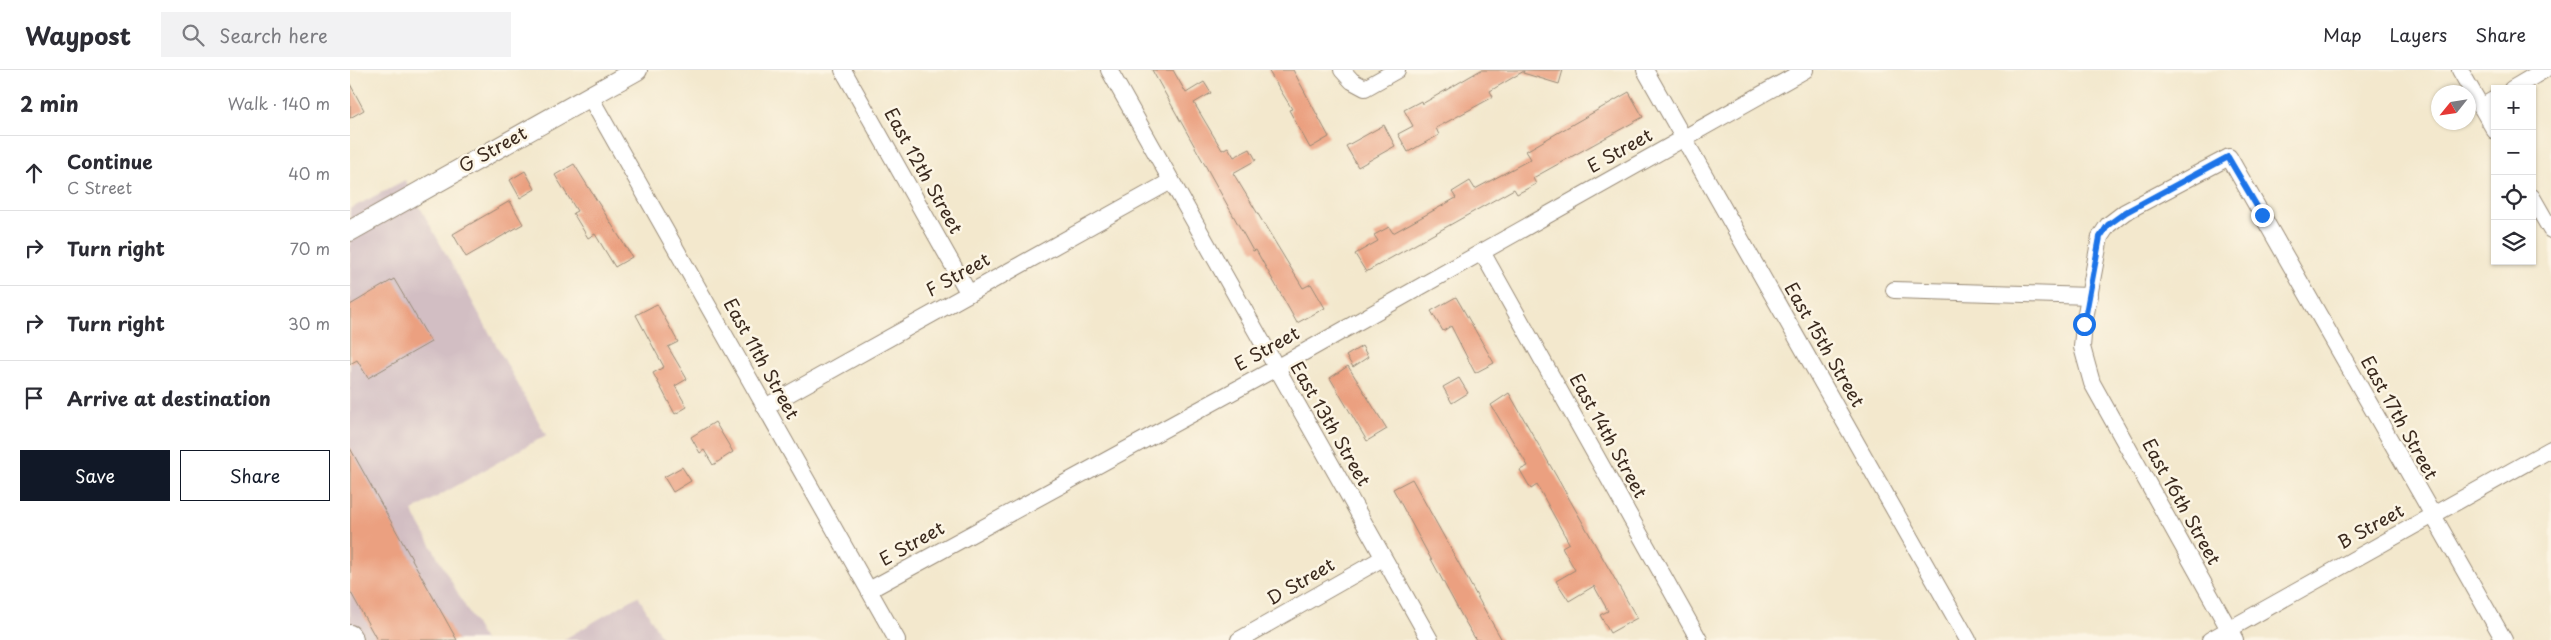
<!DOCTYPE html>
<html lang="en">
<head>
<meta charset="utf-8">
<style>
	:root { --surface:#fff; --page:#f2f2f3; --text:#2b2b33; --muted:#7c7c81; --line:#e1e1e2; --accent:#111827 }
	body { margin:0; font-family:"Playpen Sans",sans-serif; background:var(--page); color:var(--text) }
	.controls { position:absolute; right:15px; top:15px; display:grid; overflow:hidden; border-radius:0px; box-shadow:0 1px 4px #0004 }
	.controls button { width:45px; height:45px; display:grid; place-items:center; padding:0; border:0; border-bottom:1px solid var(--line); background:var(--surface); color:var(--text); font:25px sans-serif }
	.compass { position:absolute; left:2081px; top:15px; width:45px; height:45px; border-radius:50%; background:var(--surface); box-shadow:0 1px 4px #0004; rotate:240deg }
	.stop { position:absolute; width:15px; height:15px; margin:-11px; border:4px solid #1a73e8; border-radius:50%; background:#fff }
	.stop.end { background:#1a73e8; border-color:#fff; box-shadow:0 1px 5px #0008 }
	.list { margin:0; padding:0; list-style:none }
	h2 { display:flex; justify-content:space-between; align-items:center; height:65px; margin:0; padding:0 20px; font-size:21px }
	h2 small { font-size:16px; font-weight:400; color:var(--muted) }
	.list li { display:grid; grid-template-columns:32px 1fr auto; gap:15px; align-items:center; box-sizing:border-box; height:75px; padding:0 20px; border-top:1px solid var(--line) }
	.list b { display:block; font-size:19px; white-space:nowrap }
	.list p { margin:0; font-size:16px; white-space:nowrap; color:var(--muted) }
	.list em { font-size:16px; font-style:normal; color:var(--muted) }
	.actions { display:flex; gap:10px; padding:15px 20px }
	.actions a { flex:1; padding:11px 0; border:1px solid var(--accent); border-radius:0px; text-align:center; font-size:18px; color:var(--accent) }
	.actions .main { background:var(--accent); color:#fff }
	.icon { flex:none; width:28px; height:28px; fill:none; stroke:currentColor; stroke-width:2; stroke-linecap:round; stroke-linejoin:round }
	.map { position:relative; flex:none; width:2201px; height:570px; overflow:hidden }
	header { display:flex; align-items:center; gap:30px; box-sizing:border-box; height:70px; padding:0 25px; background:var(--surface); border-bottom:1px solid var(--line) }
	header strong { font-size:24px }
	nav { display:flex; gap:28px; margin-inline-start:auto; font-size:18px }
	.search { width:350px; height:45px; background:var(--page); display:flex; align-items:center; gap:12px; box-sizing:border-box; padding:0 18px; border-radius:0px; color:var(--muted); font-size:19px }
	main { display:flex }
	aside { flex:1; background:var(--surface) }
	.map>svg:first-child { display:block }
	.industrial { fill:#d2bec3 }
	.building { fill:#eba080 }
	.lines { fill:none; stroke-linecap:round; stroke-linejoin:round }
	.minor-casing { stroke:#978976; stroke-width:18 }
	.major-casing { stroke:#978976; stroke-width:22 }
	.minor { stroke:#fff; stroke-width:16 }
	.major { stroke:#fff; stroke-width:20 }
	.route { stroke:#1a73e8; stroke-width:6 }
	.labels { text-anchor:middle; stroke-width:5; stroke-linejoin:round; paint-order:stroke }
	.street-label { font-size:18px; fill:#3b2a1e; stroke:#fcf5e5 }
</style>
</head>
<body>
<header>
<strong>Waypost</strong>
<div class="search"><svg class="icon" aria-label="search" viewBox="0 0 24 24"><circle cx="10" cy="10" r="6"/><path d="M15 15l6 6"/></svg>Search here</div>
<nav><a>Map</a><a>Layers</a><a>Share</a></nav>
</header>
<main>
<aside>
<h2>2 min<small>Walk · 140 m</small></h2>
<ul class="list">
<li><svg class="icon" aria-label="ahead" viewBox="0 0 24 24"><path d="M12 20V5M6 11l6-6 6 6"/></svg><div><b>Continue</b><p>C Street</p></div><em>40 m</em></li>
<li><svg class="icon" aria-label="right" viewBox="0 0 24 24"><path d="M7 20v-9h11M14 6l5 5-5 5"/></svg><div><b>Turn right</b></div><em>70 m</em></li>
<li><svg class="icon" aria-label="right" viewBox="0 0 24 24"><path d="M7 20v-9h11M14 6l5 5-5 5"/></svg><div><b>Turn right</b></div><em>30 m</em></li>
<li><svg class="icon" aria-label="arrive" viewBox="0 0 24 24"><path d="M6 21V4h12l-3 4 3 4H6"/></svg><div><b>Arrive at destination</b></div></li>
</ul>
<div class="actions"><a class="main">Save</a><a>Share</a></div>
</aside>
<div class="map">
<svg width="2201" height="570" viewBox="0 0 2201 570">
	<rect width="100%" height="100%" fill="#fcf5e5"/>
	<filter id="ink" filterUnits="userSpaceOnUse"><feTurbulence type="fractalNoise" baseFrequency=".02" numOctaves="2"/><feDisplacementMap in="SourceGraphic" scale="10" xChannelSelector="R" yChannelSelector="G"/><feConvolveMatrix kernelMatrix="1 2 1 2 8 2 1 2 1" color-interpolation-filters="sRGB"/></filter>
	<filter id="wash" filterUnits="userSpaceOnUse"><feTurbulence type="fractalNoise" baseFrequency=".0096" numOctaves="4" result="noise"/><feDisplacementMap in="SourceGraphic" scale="20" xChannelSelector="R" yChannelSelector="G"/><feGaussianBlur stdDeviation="1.12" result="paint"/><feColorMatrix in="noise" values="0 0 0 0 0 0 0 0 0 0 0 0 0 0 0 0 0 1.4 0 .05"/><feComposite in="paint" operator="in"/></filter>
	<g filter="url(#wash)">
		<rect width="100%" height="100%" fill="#f3e8cd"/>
		<g class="industrial">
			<polygon points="55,110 196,365 62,441 134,570 0,570 0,139"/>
			<polygon points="288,526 313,570 213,570"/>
		</g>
		<g id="blocks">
			<g class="building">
				<polygon points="802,0 823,0 836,23 854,12 861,23 844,33 872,80 878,77 884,87 900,79 906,90 883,103 953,218 961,214 975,238 947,253 906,180 903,181"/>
				<polygon points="918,0 943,0 979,67 960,78 939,40 942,39"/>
				<polygon points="1131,0 1213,0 1209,14 1173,3 1174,1 1140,21 1143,27 1086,58 1089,65 1058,82 1048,64 1063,56 1054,40 1071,31 1072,34"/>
				<polygon points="0,14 14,40 0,48"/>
				<polygon points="1279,22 1293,47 1183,108 1186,114 1167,124 1164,119 1016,202 1005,184 1028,171 1024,165 1039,157 1043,163 1106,128 1102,122 1120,111 1125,119 1181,89 1176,81"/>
				<polygon points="1034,55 1045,76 1008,97 996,76"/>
				<polygon points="224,94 282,187 265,197 245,164 238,168 223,143 227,141 205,105"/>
				<polygon points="175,101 185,119 170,128 160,110"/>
				<polygon points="160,131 173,154 116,187 103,164"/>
				<polygon points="44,209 81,272 18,308 7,290 0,294 0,235"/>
				<polygon points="1106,227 1144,293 1125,303 1101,256 1093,261 1081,241"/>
				<polygon points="307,234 328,272 318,277 337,309 325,316 337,337 325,344 303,303 314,297 286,245"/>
				<polygon points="1012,276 1018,287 1003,297 996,286"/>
				<polygon points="998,296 1037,359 1017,371 980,308"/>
				<polygon points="1109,308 1118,323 1102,333 1093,317"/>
				<polygon points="1159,323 1287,548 1260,563 1250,545 1258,541 1244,516 1219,531 1206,511 1225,500 1212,477 1219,473 1187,415 1181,419 1170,400 1178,396 1141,335"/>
				<polygon points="365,352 383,382 363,395 354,380 350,383 341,367"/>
				<polygon points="0,378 107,570 27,570 0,521"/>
				<polygon points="332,397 341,411 323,422 314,407"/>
				<polygon points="1062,409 1133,537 1152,570 1126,570 1113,548 1043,419"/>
			</g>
		</g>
	</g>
	<g filter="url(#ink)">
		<use href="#blocks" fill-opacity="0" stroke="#978976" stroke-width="1"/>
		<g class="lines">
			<g class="minor-casing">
				<g id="minor">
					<polyline points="493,0 618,222"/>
					<polyline points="759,0 1080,570"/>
					<polyline points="992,0 1002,11 1015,18 1047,0"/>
					<polyline points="1295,0 1618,570"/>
					<polyline points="2110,0 2145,61"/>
					<polyline points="2162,19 2194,0"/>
					<polyline points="240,27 547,570"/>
					<polyline points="2131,37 2145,29"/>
					<polyline points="2182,127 2201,160"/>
					<polyline points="1132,182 1349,570"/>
					<polyline points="1544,220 1740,226"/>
					<polyline points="415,337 821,111"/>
					<polyline points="519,520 926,298 1455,0"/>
					<polyline points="889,570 1033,488"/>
					<polyline points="1860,570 2201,379"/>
					<polyline points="1885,570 1742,313 1732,277 1734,254 1750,167 1758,155 1775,142 1879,87 2154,570"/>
				</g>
			</g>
			<g class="major-casing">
				<g id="major">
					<polyline points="0,161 287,0"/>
					<polyline points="0,565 3,570"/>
				</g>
			</g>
			<use href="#minor" class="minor"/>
			<use href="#major" class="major"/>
		</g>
	</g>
	<g class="lines" filter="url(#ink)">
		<polyline class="route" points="1734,254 1750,167 1758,155 1776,142 1878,87 1912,145"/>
	</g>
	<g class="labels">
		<g class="street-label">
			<text transform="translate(143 80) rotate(-29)" y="6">G Street</text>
			<text transform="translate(1270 81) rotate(-29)" y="6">E Street</text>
			<text transform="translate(573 101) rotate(61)" y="6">East 12th Street</text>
			<text transform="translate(608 205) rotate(-29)" y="6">F Street</text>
			<text transform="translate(1474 275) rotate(60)" y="6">East 15th Street</text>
			<text transform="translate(917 279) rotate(-29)" y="6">E Street</text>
			<text transform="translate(411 289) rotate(61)" y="6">East 11th Street</text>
			<text transform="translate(2049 348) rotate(61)" y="6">East 17th Street</text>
			<text transform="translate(980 354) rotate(60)" y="6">East 13th Street</text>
			<text transform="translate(1258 366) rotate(61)" y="6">East 14th Street</text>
			<text transform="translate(1831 432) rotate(61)" y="6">East 16th Street</text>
			<text transform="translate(2021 457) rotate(-29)" y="6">B Street</text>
			<text transform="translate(562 474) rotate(-29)" y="6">E Street</text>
			<text transform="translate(951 512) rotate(-30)" y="6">D Street</text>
		</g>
	</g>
</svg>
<div class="controls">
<button>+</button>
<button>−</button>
<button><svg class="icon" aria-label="locate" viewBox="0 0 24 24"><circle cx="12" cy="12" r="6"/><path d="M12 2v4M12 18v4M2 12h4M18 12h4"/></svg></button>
<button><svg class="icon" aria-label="layers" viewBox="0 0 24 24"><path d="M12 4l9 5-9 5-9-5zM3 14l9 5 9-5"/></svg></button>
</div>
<svg class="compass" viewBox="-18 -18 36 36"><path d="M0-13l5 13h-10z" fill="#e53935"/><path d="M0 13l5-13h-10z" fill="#7c7c81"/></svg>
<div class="stop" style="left:1734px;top:254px"></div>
<div class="stop end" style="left:1912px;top:145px"></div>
</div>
</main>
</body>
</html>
